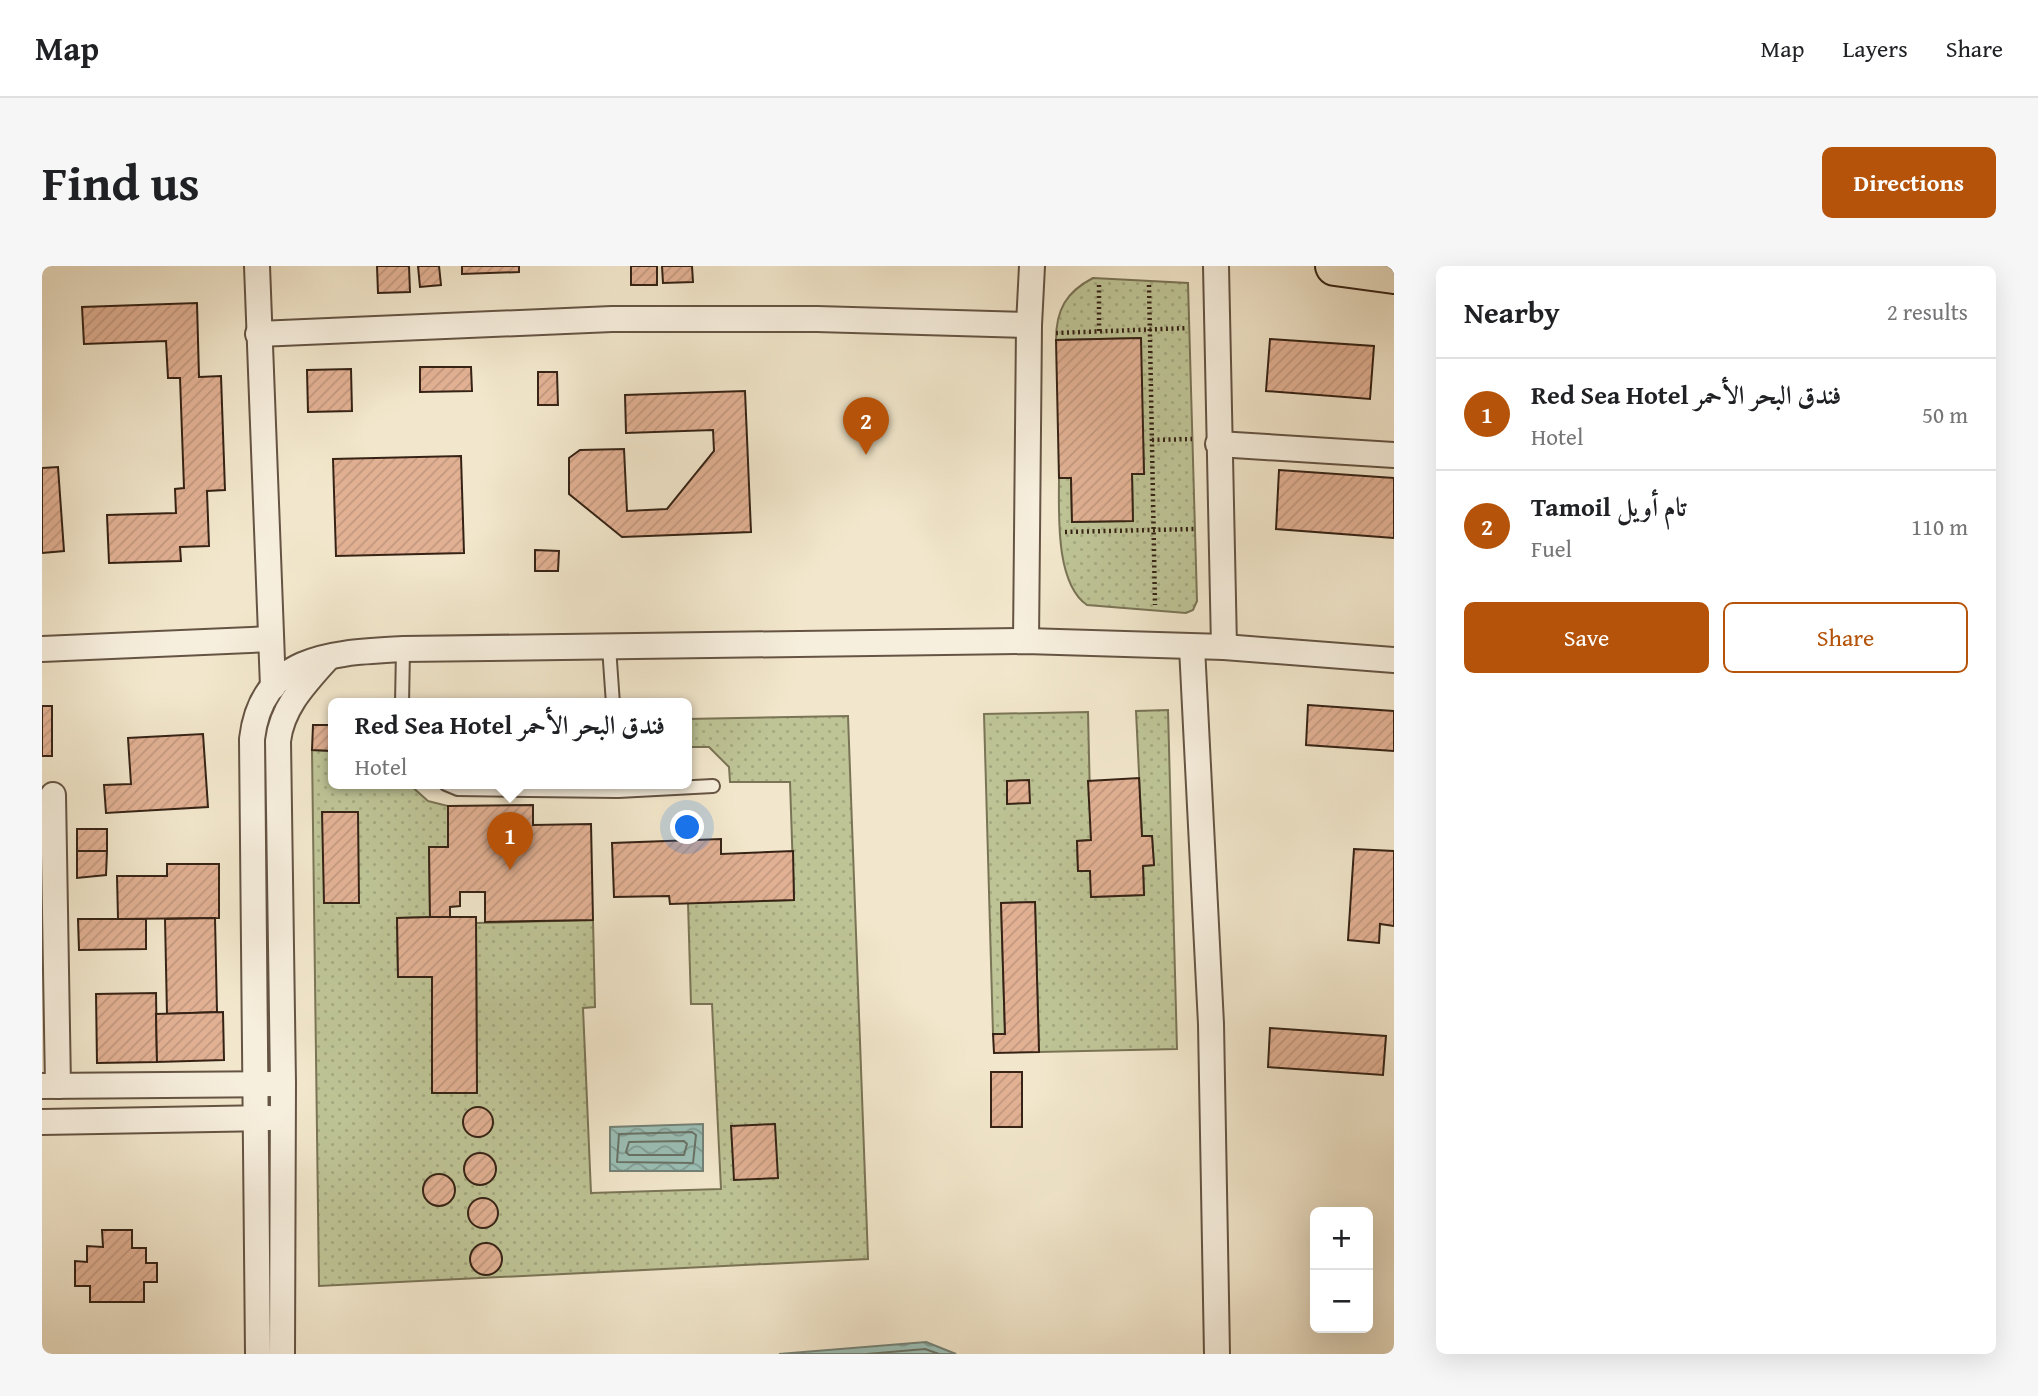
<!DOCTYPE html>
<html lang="en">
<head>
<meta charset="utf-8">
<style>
	:root { --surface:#fff; --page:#f6f6f6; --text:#202124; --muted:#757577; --line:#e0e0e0; --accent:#b45309 }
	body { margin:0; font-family:"Gentium Book Plus",Amiri,serif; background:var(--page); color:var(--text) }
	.controls { position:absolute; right:21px; bottom:21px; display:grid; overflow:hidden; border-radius:10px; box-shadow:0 7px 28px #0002 }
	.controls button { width:63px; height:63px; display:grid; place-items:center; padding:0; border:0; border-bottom:2px solid var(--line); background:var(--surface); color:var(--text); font:35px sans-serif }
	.you { position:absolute; left:646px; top:562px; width:24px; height:24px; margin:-18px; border:5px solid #fff; border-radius:50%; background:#1a73e8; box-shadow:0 0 0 10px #1a73e833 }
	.badge { display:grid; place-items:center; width:46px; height:46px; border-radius:50%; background:var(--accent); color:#fff; font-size:23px; font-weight:700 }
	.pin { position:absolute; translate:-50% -58px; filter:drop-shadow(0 2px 4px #0008) }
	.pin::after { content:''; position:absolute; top:37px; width:24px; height:21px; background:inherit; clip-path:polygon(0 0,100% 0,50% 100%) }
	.popup { position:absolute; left:286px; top:432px; width:364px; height:91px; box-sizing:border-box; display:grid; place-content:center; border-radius:10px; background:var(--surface); filter:drop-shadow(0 2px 5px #0005); font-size:23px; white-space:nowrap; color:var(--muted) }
	.popup b { font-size:26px; color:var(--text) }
	.popup::after { content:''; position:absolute; left:50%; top:100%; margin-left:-14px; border:14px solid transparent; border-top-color:var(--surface) }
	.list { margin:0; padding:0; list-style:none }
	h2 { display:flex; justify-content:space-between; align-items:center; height:91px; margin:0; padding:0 28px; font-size:30px }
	h2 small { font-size:23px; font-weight:400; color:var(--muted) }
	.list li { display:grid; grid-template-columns:46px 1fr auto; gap:21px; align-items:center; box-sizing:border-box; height:112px; padding:0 28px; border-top:2px solid var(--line) }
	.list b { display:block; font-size:26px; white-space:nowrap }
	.list p { margin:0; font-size:23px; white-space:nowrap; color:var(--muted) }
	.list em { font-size:23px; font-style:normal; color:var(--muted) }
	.actions { display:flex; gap:14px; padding:21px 28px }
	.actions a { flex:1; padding:16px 0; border:2px solid var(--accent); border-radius:10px; text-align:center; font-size:24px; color:var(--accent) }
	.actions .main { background:var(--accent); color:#fff }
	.map { position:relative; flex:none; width:1352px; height:1088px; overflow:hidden; border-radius:10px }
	header { display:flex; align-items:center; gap:42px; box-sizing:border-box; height:98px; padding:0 35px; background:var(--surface); border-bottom:2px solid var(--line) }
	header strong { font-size:33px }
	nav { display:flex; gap:38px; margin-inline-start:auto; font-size:24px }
	.intro { display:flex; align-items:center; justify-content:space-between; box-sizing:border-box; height:168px; padding:0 42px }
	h1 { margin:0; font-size:49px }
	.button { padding:18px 32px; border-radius:10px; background:var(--accent); color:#fff; font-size:24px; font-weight:700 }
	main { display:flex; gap:42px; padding:0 42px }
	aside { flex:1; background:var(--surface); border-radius:10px; box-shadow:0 7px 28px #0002 }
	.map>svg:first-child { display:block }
	.grass { fill:url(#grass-dots); stroke:#7a7456; stroke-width:2 }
	.water { fill:url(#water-waves); stroke:#738176; stroke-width:2 }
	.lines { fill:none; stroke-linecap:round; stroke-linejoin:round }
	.shore { stroke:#687266; stroke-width:2 }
	.building { fill:url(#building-hatch); stroke:#362315; stroke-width:2 }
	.service-casing { stroke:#655443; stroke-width:16 }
	.minor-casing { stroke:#655443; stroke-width:28 }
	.trunk-casing { stroke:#362315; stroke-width:42 }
	.path { stroke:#362315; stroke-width:4.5; stroke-dasharray:2 3.5; stroke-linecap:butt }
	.service { stroke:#f7efde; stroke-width:12 }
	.minor { stroke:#f7efde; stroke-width:24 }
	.trunk { stroke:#f2e7cc; stroke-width:38 }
</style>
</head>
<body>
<header>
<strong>Map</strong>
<nav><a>Map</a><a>Layers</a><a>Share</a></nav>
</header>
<div class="intro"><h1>Find us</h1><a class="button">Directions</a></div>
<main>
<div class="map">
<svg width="1352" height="1088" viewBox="0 0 1352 1088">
	<defs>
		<pattern id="grass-dots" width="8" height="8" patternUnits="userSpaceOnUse" patternTransform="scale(1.75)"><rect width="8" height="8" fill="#bec496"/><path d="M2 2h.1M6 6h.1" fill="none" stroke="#a4a880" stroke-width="1.8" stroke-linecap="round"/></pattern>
		<pattern id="water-waves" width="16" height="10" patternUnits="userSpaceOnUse" patternTransform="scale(1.75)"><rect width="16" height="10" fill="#9bc0b7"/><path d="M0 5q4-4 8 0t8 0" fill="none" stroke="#7f9c94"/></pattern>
		<pattern id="building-hatch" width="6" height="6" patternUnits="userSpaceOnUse" patternTransform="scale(1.75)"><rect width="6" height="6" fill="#e2b194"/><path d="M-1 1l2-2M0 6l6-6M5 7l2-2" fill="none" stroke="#c2987f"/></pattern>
	</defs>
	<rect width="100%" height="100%" fill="#f2e7cc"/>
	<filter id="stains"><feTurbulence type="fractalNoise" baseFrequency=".00286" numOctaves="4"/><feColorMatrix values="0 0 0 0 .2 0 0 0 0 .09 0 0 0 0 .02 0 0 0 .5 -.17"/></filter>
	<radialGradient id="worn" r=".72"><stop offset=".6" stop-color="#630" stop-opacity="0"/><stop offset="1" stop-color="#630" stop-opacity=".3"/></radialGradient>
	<g class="grass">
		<path d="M 1051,12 L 1146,17 L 1155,335 L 1151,344 L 1144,347 L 1045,339 C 1013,317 1017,247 1017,212 L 1029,212 L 1030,256 L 1091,255 L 1090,208 L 1102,208 L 1098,72 L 1014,74 C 1014,44 1024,26 1051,12 Z"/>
		<polygon points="1126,444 1135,783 997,786 993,636 959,637 963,768 951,768 942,448 1046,446 1049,574 1035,575 1036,605 1048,605 1050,631 1102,629 1101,600 1112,599 1110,570 1100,570 1094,445"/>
		<polygon points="806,450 826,993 277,1020 270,484 291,485 291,518 367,518 386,535 406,540 406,581 387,582 388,651 355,652 356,711 390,711 390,827 435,826 434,657 551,654 553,741 541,742 549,927 679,923 670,738 649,738 646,637 752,634 748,516 688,516 687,501 667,481 645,481 645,453"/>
	</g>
	<g class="water">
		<polygon points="661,858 661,905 568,905 568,861"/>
		<polygon points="884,1076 914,1088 737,1088"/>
	</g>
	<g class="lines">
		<g class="shore">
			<polygon points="650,866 654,869 651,897 575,896 577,868"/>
			<polygon points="642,875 645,878 642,889 587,889 584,886 587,876"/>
			<polyline points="825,1088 883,1083 897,1088"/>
		</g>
	</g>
	<g class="building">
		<polygon points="335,0 367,0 368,26 336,27"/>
		<polygon points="376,0 397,0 399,19 378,21"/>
		<polygon points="420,0 477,0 477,6 420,8"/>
		<rect x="589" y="0" width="26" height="19"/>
		<polygon points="620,0 650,0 651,16 621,17"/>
		<polygon points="155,37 157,111 179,110 183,224 165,225 167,280 138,281 139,295 67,297 65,249 134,247 133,223 142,222 138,112 126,112 124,75 42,78 40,41"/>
		<polygon points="1099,72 1102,208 1090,208 1091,255 1030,256 1029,212 1017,212 1014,74"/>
		<polygon points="1228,73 1332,80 1328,133 1224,125"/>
		<polygon points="378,101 429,101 430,125 378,126"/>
		<polygon points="309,103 310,145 266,146 265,104"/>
		<polygon points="496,106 515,106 516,139 496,139"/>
		<polygon points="703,125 709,266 580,271 527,228 527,192 538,184 582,183 585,245 625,243 672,185 671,164 584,167 583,129"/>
		<polygon points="419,190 422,287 294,290 291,193"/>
		<polygon points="16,201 22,285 0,287 0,202"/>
		<polygon points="1237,204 1352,212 1352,272 1234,263"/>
		<polygon points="493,284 517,285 516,305 493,305"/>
		<polygon points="1266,439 1352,445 1352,485 1264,479"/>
		<rect x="0" y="440" width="10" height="50"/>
		<polygon points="271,459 291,459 291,485 270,484"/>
		<polygon points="161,468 166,541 64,547 62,519 89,518 86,472"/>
		<polygon points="1097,512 1100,570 1110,570 1112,599 1101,600 1102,629 1049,631 1048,605 1036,605 1035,575 1049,574 1046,515"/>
		<polygon points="987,514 988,537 965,538 965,515"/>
		<polygon points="491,539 491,559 549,558 551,654 443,656 443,626 418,626 418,640 408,641 408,652 388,651 387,581 406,581 406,540"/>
		<polygon points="280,546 316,546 317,637 282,637"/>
		<rect x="35" y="563" width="30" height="22"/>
		<polygon points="679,573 679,588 751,585 752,634 628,638 627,630 572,631 570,577"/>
		<polygon points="1312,583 1352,585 1352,660 1338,658 1337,677 1306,674"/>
		<polygon points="35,585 65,585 64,609 35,612"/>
		<polygon points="125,598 177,598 177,652 76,653 75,610 125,610"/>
		<polygon points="993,636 997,786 952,787 951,768 963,768 959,637"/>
		<polygon points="388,651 434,651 435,827 390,827 390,711 356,711 355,652"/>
		<polygon points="173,652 175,746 125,748 123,653"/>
		<polygon points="36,653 104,653 104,683 37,684"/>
		<polygon points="114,727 115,796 55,797 54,728"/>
		<polygon points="181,746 182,794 115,796 114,748"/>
		<polygon points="1228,762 1344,770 1341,809 1226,801"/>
		<rect x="949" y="806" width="31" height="55"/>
		<circle cx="436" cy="856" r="15"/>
		<polygon points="733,858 736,912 692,914 689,860"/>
		<circle cx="438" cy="903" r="16"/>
		<circle cx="397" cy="924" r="16"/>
		<circle cx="441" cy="947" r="15"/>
		<polygon points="60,964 90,964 90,982 104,982 104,997 115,997 115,1016 102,1016 102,1036 48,1036 48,1020 33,1020 33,995 45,996 45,980 61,981"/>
		<circle cx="444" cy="993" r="16"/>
	</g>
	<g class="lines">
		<g class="service-casing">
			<g id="service">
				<polyline points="567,381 571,438"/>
				<polyline points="360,438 361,383"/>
				<polyline points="404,518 416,523 576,525 671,520"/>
			</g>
		</g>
		<g class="minor-casing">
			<g id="minor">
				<polyline points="215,0 231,421"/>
				<polyline points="1174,0 1182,381"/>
				<polyline points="216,68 570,53 775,53 987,59"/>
				<polyline points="1176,178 1352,189"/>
				<polyline points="984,375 987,59 990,0"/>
				<polyline points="1150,381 1169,758 1175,1088"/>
				<polyline points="0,383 229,373"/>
				<polyline points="11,529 16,820"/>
				<polyline points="0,820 230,818"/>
				<polyline points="0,856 227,852"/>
				<path d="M 216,1088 L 210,473 C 220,387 294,387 361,383 L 984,375 L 1182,381 L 1352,394"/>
				<path d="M 240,1088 L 241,817 L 236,475 C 240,441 263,418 285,393"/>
			</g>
		</g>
		<g class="trunk-casing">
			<polyline id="trunk" points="1293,0 1352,8"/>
		</g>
		<g class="path">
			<polyline points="1057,19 1057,65"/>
			<polyline points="1107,19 1113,339"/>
			<polyline points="1014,67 1146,62"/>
			<polyline points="1110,174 1150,173"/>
			<polyline points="1023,266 1152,263"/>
		</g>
		<use href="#service" class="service"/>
		<use href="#minor" class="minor"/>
		<use href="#trunk" class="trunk"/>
	</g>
	<rect width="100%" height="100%" filter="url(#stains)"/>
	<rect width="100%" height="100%" fill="url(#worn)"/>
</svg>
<div class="controls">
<button>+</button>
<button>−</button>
</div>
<div class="you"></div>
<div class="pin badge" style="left:468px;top:604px">1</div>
<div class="popup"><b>Red Sea Hotel فندق البحر الأحمر</b>Hotel</div>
<div class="pin badge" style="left:824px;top:189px">2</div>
</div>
<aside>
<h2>Nearby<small>2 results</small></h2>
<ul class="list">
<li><span class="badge">1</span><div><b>Red Sea Hotel فندق البحر الأحمر</b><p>Hotel</p></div><em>50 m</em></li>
<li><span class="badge">2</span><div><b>Tamoil تام أويل</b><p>Fuel</p></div><em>110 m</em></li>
</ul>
<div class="actions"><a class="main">Save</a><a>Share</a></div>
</aside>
</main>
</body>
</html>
